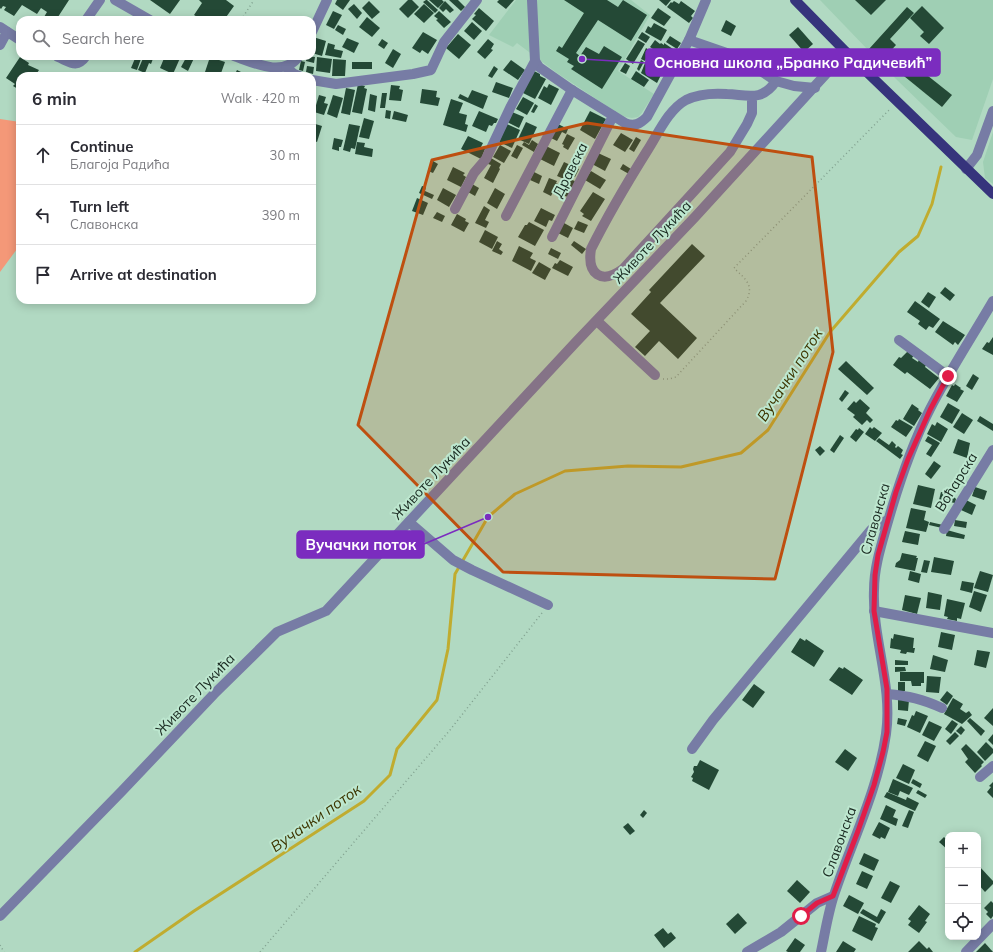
<!DOCTYPE html>
<html lang="en">
<head>
<meta charset="utf-8">
<style>
	:root { --surface:#fff; --page:#f2f2f3; --text:#2b2b33; --muted:#7c7c81; --line:#e1e1e2 }
	body { margin:0; font-family:Mulish,sans-serif; background:var(--page); color:var(--text) }
	.controls { position:absolute; right:12px; bottom:12px; display:grid; overflow:hidden; border-radius:8px; box-shadow:0 2px 10px #0003 }
	.controls button { width:36px; height:36px; display:grid; place-items:center; padding:0; border:0; border-bottom:1px solid var(--line); background:var(--surface); color:var(--text); font:20px sans-serif }
	.stop { position:absolute; width:12px; height:12px; margin:-9px; border:3px solid #e11d48; border-radius:50%; background:#fff }
	.stop.end { background:#e11d48; border-color:#fff; box-shadow:0 1px 4px #0008 }
	.list { margin:0; padding:0; list-style:none }
	h2 { display:flex; justify-content:space-between; align-items:center; height:52px; margin:0; padding:0 16px; font-size:17px }
	h2 small { font-size:13px; font-weight:400; color:var(--muted) }
	.list li { display:grid; grid-template-columns:26px 1fr auto; gap:12px; align-items:center; box-sizing:border-box; height:60px; padding:0 16px; border-top:1px solid var(--line) }
	.list b { display:block; font-size:15px; white-space:nowrap }
	.list p { margin:0; font-size:13px; white-space:nowrap; color:var(--muted) }
	.list em { font-size:13px; font-style:normal; color:var(--muted) }
	.icon { flex:none; width:22px; height:22px; fill:none; stroke:currentColor; stroke-width:2; stroke-linecap:round; stroke-linejoin:round }
	.map { position:relative; flex:none; width:993px; height:952px; overflow:hidden }
	.search { position:absolute; background:var(--surface); box-shadow:0 2px 10px #0003; left:16px; top:16px; width:300px; height:44px; display:flex; align-items:center; gap:10px; box-sizing:border-box; padding:0 14px; border-radius:12px; color:var(--muted); font-size:15px }
	.panel { position:absolute; background:var(--surface); box-shadow:0 2px 10px #0003; left:16px; top:72px; width:300px; height:232px; border-radius:12px }
	.map>svg:first-child { display:block }
	.built { fill:#9fcfb4 }
	.green { fill:#f49878 }
	.lines { fill:none; stroke-linecap:round; stroke-linejoin:round }
	.stream { stroke:#c0ac2f; stroke-width:3 }
	.building { fill:#244936 }
	.path { stroke:#81a18f; stroke-width:1.5; stroke-dasharray:1 3; stroke-linecap:butt }
	.minor { stroke:#777ca5; stroke-width:10 }
	.major { stroke:#36347c; stroke-width:10 }
	.route { stroke:#e11d48; stroke-width:5 }
	.marked { fill:#be4f10; fill-opacity:0.2; stroke:#be4f10; stroke-width:3; stroke-linejoin:round }
	.labels { text-anchor:middle; stroke-width:4; stroke-linejoin:round; paint-order:stroke }
	.street-label { font-size:14px; fill:#18281f; stroke:#bde7cf }
	.water-label { font-size:15px; font-style:italic; fill:#3d3500; stroke:#bde7cf }
	.leader { fill:none; stroke:#7b2cbf; stroke-width:1.5 }
	.callout-dot { fill:#7b2cbf; stroke:#bde7cf; stroke-width:1.5 }
	.callout { fill:#7b2cbf; stroke:#7b2cbf; stroke-width:1.5 }
	.callout-label { font-size:15px; text-anchor:middle; font-weight:bold; fill:#fff }
</style>
</head>
<body>
<div class="map">
<svg width="993" height="952" viewBox="0 0 993 952">
	<rect width="100%" height="100%" fill="#b1d9c2"/>
	<g class="built">
		<polygon points="516,0 631,0 650,15 618,71 654,94 641,114 638,117 632,118 626,117 619,114 557,73 517,43 513,47 489,35"/>
		<polygon points="820,0 993,0 993,79 972,140 956,137 895,78"/>
		<polygon points="993,132 993,184 985,178 983,162"/>
	</g>
	<polygon class="green" points="0,119 20,122 20,245 0,272"/>
	<g class="lines">
		<polyline class="stream" points="135,952 194,911 364,801 390,775 397,749 437,700 448,649 455,574 488,517 515,494 565,471 628,466 681,467 741,453 768,430 830,332 899,252 918,236 932,204 941,167"/>
	</g>
	<g class="building">
		<polygon points="0,0 69,0 56,20 49,20 44,17 47,12 41,8 37,14 22,5 14,16 4,10 6,7 3,6 1,9 0,8"/>
		<polygon points="150,0 180,0 170,14"/>
		<polygon points="199,0 226,0 234,6 224,20 202,20 194,15 202,3"/>
		<polygon points="337,0 350,0 343,10 335,4"/>
		<polygon points="408,0 412,0 419,7 408,18 399,9"/>
		<polygon points="426,0 427,0 438,10 435,13 423,2"/>
		<polygon points="429,0 442,0 444,2 438,8"/>
		<polygon points="449,0 458,0 465,7 461,11"/>
		<polygon points="499,0 514,0 506,9 497,2"/>
		<polygon points="564,0 607,0 618,7 623,0 647,15 631,41 598,20 576,53 580,56 586,47 599,54 604,46 622,57 602,89 571,69 574,66 567,62 569,59 556,51 559,46 562,48 584,13"/>
		<polygon points="659,0 671,0 666,6"/>
		<polygon points="855,0 886,0 871,15"/>
		<polygon points="369,1 380,12 372,19 362,8"/>
		<polygon points="445,1 454,10 450,13 446,9 443,12 439,8"/>
		<polygon points="674,1 679,4 681,1 695,11 691,16 693,18 689,23 667,7 671,2 672,3"/>
		<polygon points="354,4 362,13 357,19 348,9"/>
		<polygon points="424,4 434,13 424,23 414,14"/>
		<polygon points="922,6 944,28 929,44 920,36 924,32 910,18"/>
		<polygon points="907,7 914,13 890,39 896,45 886,56 884,54 879,59 869,49"/>
		<polygon points="479,8 494,21 486,31 472,19 476,15 474,14"/>
		<polygon points="658,8 671,17 664,26 651,18"/>
		<polygon points="333,11 342,15 334,29 326,25"/>
		<polygon points="439,11 451,22 444,28 436,20 438,19 434,16"/>
		<polygon points="367,17 380,28 372,37 359,27"/>
		<polygon points="726,20 736,26 731,36 721,31"/>
		<polygon points="472,22 482,31 474,40 464,31"/>
		<polygon points="654,23 667,30 661,41 645,32 648,26 651,28"/>
		<polygon points="338,25 346,29 343,35 335,30"/>
		<polygon points="798,27 813,44 804,52 789,35"/>
		<polygon points="423,32 437,40 428,54 422,50 420,53 412,48"/>
		<polygon points="642,32 650,37 646,43 638,38"/>
		<polygon points="458,34 471,45 459,59 446,48"/>
		<polygon points="670,36 681,43 677,49 666,42"/>
		<polygon points="313,37 326,41 322,56 312,53"/>
		<polygon points="347,38 359,43 354,53 342,47"/>
		<polygon points="382,39 388,43 384,49 378,45"/>
		<polygon points="488,39 494,44 491,49 493,50 485,59 477,52"/>
		<polygon points="638,40 645,44 633,64 626,59"/>
		<polygon points="655,40 660,44 661,43 664,45 664,43 676,51 669,60 650,47"/>
		<polygon points="328,43 335,45 334,49 343,51 341,58 325,55"/>
		<polygon points="646,48 654,53 651,56 648,55 645,61 641,59"/>
		<polygon points="393,49 401,54 393,68 385,63"/>
		<polygon points="136,56 142,56 137,70 131,68"/>
		<polygon points="144,56 154,56 151,64 149,63 145,73 138,70"/>
		<polygon points="165,56 181,56 173,74 160,68"/>
		<polygon points="187,56 195,56 188,71 181,67"/>
		<polygon points="307,56 315,57 314,63 306,61"/>
		<polygon points="20,57 29,63 28,65 39,70 35,76 20,76 20,87 18,89 13,86 15,84 6,78"/>
		<polygon points="210,57 225,62 220,76 205,72"/>
		<polygon points="317,57 332,59 330,73 316,71"/>
		<polygon points="647,58 658,65 657,67 663,71 657,83 641,73"/>
		<polygon points="333,59 346,60 345,76 332,76"/>
		<polygon points="511,60 525,70 518,80 503,70"/>
		<polygon points="641,60 644,62 639,71 637,69"/>
		<polygon points="908,60 952,95 942,107 899,72"/>
		<polygon points="301,61 305,62 303,71 299,70"/>
		<rect x="352" y="62" width="20" height="7"/>
		<polygon points="625,63 630,66 626,74 620,71"/>
		<polygon points="307,66 314,67 313,74 306,72"/>
		<polygon points="494,66 498,69 492,78 488,76"/>
		<polygon points="237,70 249,76 234,76"/>
		<polygon points="532,70 540,74 540,76 546,79 535,99 521,92"/>
		<polygon points="636,71 649,80 644,87 631,79"/>
		<polygon points="496,82 513,88 509,98 492,92"/>
		<polygon points="312,83 315,84 313,96 316,97 312,109"/>
		<polygon points="358,84 365,86 364,88 367,89 362,114 352,112"/>
		<polygon points="549,84 559,89 551,105 538,98 544,86 547,88"/>
		<polygon points="391,85 400,86 399,89 403,90 401,101 389,100"/>
		<polygon points="346,88 355,90 350,115 341,113"/>
		<polygon points="422,89 437,91 436,97 440,98 438,106 420,103"/>
		<polygon points="472,90 488,96 483,109 458,98 460,94 468,98"/>
		<polygon points="382,93 387,93 385,108 380,108"/>
		<polygon points="370,94 377,96 375,112 368,110"/>
		<polygon points="319,95 326,97 324,103 328,104 324,115 314,112"/>
		<polygon points="333,95 343,98 337,118 327,114"/>
		<polygon points="523,97 534,103 527,115 516,109"/>
		<polygon points="451,99 463,103 459,113 467,115 465,124 468,125 466,132 443,125"/>
		<polygon points="535,104 538,106 534,113 531,112"/>
		<polygon points="386,110 391,111 390,119 385,118"/>
		<polygon points="394,111 408,115 406,122 392,119"/>
		<polygon points="479,111 498,119 496,123 494,123 492,126 489,125 486,132 472,126"/>
		<polygon points="590,111 606,119 595,139 580,130"/>
		<polygon points="512,112 524,117 519,128 507,122"/>
		<polygon points="364,118 374,121 369,139 359,137"/>
		<polygon points="526,122 537,127 529,144 518,139"/>
		<polygon points="312,123 322,126 317,142 312,140"/>
		<polygon points="349,124 360,126 355,149 351,148 350,152 343,150"/>
		<polygon points="507,124 520,130 512,148 499,142"/>
		<polygon points="558,124 568,129 566,134 562,132 557,141 551,138"/>
		<polygon points="621,133 633,140 625,152 613,145"/>
		<polygon points="567,134 575,138 568,150 563,147 564,145 562,144"/>
		<polygon points="468,136 483,143 481,147 485,149 481,159 461,149"/>
		<polygon points="636,137 641,140 634,152 629,149"/>
		<polygon points="334,138 343,140 341,147 339,147 339,151 332,149"/>
		<polygon points="532,140 538,144 534,152 522,145 524,142 529,145"/>
		<polygon points="357,142 365,143 364,147 373,149 372,157 355,154"/>
		<polygon points="500,145 511,151 504,163 493,157"/>
		<polygon points="517,145 523,148 517,159 511,156"/>
		<polygon points="546,146 560,153 554,166 540,159"/>
		<polygon points="598,153 611,159 605,171 592,164"/>
		<polygon points="491,158 501,164 499,168 500,169 493,183 484,178 491,165 488,164"/>
		<polygon points="433,161 438,164 433,173 428,171"/>
		<polygon points="564,162 579,169 575,177 567,173 564,179 557,176"/>
		<polygon points="623,164 631,169 629,174 620,169"/>
		<polygon points="453,167 465,173 463,175 466,177 461,187 447,180"/>
		<polygon points="591,171 606,180 600,189 585,180"/>
		<polygon points="534,172 542,176 539,184 530,180"/>
		<polygon points="549,178 557,181 556,183 562,186 559,193 554,190 551,196 543,192"/>
		<polygon points="569,179 575,181 568,197 562,195"/>
		<polygon points="472,184 479,188 475,196 468,192"/>
		<polygon points="422,186 426,187 425,191 434,195 432,199 419,193"/>
		<polygon points="443,188 456,195 449,207 437,200"/>
		<polygon points="495,188 505,194 497,209 487,203"/>
		<polygon points="593,192 605,199 591,221 582,216 584,214 580,211"/>
		<polygon points="417,198 428,203 423,215 412,211"/>
		<polygon points="484,206 490,210 485,220 489,222 486,228 475,223"/>
		<polygon points="541,208 555,215 552,221 549,220 546,227 534,221"/>
		<polygon points="437,212 445,216 442,222 433,218"/>
		<polygon points="457,214 466,219 465,221 469,223 464,232 451,225"/>
		<polygon points="578,221 588,225 584,233 574,229"/>
		<polygon points="529,222 544,230 535,246 518,237 525,225 527,225"/>
		<polygon points="564,223 573,228 568,238 558,233"/>
		<polygon points="485,230 498,237 492,249 479,242"/>
		<polygon points="497,241 502,244 499,249 503,252 501,255 492,251"/>
		<polygon points="574,241 586,249 582,254 571,245"/>
		<polygon points="692,244 705,256 660,303 697,338 678,359 659,341 645,356 635,347 650,331 631,314 651,292 649,290"/>
		<polygon points="519,246 533,253 530,258 536,261 531,271 512,261"/>
		<polygon points="551,248 561,253 558,259 548,254"/>
		<polygon points="560,260 573,267 568,276 552,268 555,263 557,264"/>
		<polygon points="539,262 551,269 545,280 532,273"/>
		<polygon points="945,287 955,295 950,301 940,293"/>
		<polygon points="928,292 936,297 929,308 921,302"/>
		<polygon points="915,301 940,319 933,328 929,326 926,330 918,324 920,321 907,312"/>
		<polygon points="943,321 965,335 958,345 955,342 953,345 935,332"/>
		<polygon points="993,337 993,355 982,349 987,342 989,343"/>
		<polygon points="908,351 914,355 912,358 918,362 919,359 926,365 925,367 939,378 930,389 907,372 905,374 893,365 899,357 901,358"/>
		<polygon points="846,361 874,388 867,395 838,369"/>
		<polygon points="973,374 979,378 972,390 966,386"/>
		<polygon points="955,384 961,388 960,389 964,391 957,402 946,396 952,385 954,386"/>
		<polygon points="845,390 849,393 842,402 839,399"/>
		<polygon points="860,399 870,408 866,413 873,420 870,423 867,420 862,425 853,417 855,415 847,409 854,401 856,403"/>
		<polygon points="948,403 960,410 952,424 940,417"/>
		<polygon points="912,404 919,409 918,410 922,413 914,426 903,419"/>
		<polygon points="962,413 973,420 964,434 953,427"/>
		<polygon points="980,416 993,424 993,431 977,421"/>
		<polygon points="899,419 913,427 906,437 891,427 896,420 898,421"/>
		<polygon points="937,422 948,429 941,442 927,434 932,424 935,426"/>
		<polygon points="870,427 872,429 874,427 882,433 875,441 865,434"/>
		<polygon points="859,428 864,432 856,442 850,437 856,429 858,430"/>
		<polygon points="840,435 844,438 834,453 830,450"/>
		<polygon points="928,436 940,443 931,457 926,454 932,445 925,441"/>
		<polygon points="879,438 889,445 892,441 896,445 895,447 896,448 898,446 903,450 901,454 903,455 900,459 876,441"/>
		<polygon points="958,439 970,443 967,458 953,453"/>
		<polygon points="820,446 825,451 820,456 815,450"/>
		<polygon points="934,461 941,466 931,479 925,474"/>
		<polygon points="918,485 935,489 931,508 913,504"/>
		<polygon points="975,487 987,491 984,500 972,496"/>
		<polygon points="941,492 951,494 956,499 955,503 939,500"/>
		<polygon points="966,500 976,505 972,515 961,510"/>
		<polygon points="911,508 926,511 924,520 929,522 926,532 906,528"/>
		<polygon points="955,520 967,522 966,528 954,526"/>
		<polygon points="930,522 943,525 942,528 929,525"/>
		<polygon points="947,530 965,535 964,539 946,536"/>
		<polygon points="905,531 920,534 918,545 902,542"/>
		<polygon points="902,553 917,556 916,558 918,558 915,571 895,567 896,563 900,560"/>
		<polygon points="934,557 954,561 951,575 931,572"/>
		<polygon points="924,560 930,561 927,573 921,572"/>
		<polygon points="910,571 921,574 919,583 908,580"/>
		<polygon points="980,571 993,575 988,592 974,588"/>
		<polygon points="962,581 974,583 972,593 960,590"/>
		<polygon points="974,591 987,595 981,612 969,607"/>
		<polygon points="928,592 942,595 940,610 926,608"/>
		<polygon points="905,595 921,598 917,614 902,610"/>
		<polygon points="947,599 965,603 961,619 957,618 957,621 947,619 948,617 944,616"/>
		<polygon points="941,632 955,635 952,650 938,647"/>
		<polygon points="894,634 914,638 913,648 915,648 914,653 907,652 906,654 900,653 901,650 890,648 891,638 893,639"/>
		<polygon points="800,638 805,641 806,639 824,651 814,667 791,652"/>
		<polygon points="977,650 990,652 986,668 974,665"/>
		<polygon points="933,655 948,660 945,672 930,669"/>
		<polygon points="895,660 908,661 908,665 895,665"/>
		<polygon points="839,667 843,669 844,667 863,680 852,695 829,680"/>
		<polygon points="895,667 905,667 906,671 895,672"/>
		<polygon points="900,672 924,672 924,683 921,683 921,686 912,686 911,681 900,681"/>
		<polygon points="927,676 941,677 939,693 926,692"/>
		<rect x="898" y="682" width="7" height="9"/>
		<polygon points="754,684 765,692 753,708 742,700"/>
		<polygon points="947,691 953,696 947,705 940,700"/>
		<polygon points="953,698 963,704 960,709 966,713 969,711 972,715 962,724 944,714"/>
		<polygon points="898,700 909,700 908,711 898,710"/>
		<polygon points="993,708 993,726 984,718"/>
		<polygon points="916,711 928,716 920,733 907,727 912,715 914,716"/>
		<polygon points="898,718 907,720 905,726 897,724"/>
		<polygon points="970,718 985,731 981,736 967,721"/>
		<polygon points="952,720 958,724 951,734 945,729"/>
		<polygon points="929,721 942,727 934,741 922,735"/>
		<polygon points="961,726 965,730 961,735 956,731"/>
		<polygon points="955,732 959,736 950,745 946,741"/>
		<polygon points="993,734 993,745 988,740"/>
		<polygon points="925,741 936,746 928,762 917,756"/>
		<polygon points="986,742 993,749 993,753 985,761 977,752"/>
		<polygon points="966,744 984,762 981,765 982,766 975,773 965,762 968,759 961,749"/>
		<polygon points="845,749 857,758 848,771 835,762"/>
		<polygon points="700,760 719,770 709,790 692,781 693,778 691,777 694,772 693,769 694,766 697,766"/>
		<polygon points="903,764 915,770 909,784 896,778"/>
		<polygon points="893,779 913,788 909,795 900,791 898,796 888,792"/>
		<polygon points="913,779 922,784 920,788 911,783"/>
		<polygon points="993,782 993,798 987,792 991,787 989,786"/>
		<polygon points="918,790 927,795 925,798 916,793"/>
		<polygon points="887,792 906,800 907,797 919,803 915,811 884,797"/>
		<polygon points="886,805 896,810 893,817 898,819 896,826 880,819"/>
		<polygon points="644,810 647,813 643,818 640,815"/>
		<polygon points="909,810 914,812 908,828 902,826"/>
		<polygon points="879,822 890,828 885,839 881,837 880,839 872,835"/>
		<polygon points="628,823 635,831 630,835 623,827"/>
		<polygon points="944,837 948,841 948,850 939,842"/>
		<polygon points="864,853 879,860 874,871 859,864"/>
		<polygon points="979,866 993,881 993,884 985,892 978,884"/>
		<polygon points="862,871 873,876 867,889 856,884"/>
		<polygon points="797,880 810,892 800,903 787,891"/>
		<polygon points="890,881 900,886 891,903 881,898"/>
		<polygon points="849,895 864,903 858,914 843,906"/>
		<polygon points="991,901 993,903 993,916 991,919 986,914 988,912 984,908"/>
		<polygon points="919,905 930,914 925,921 927,922 919,933 908,925 911,921 908,919"/>
		<polygon points="863,909 877,917 881,909 886,912 879,924 860,913"/>
		<polygon points="738,913 747,923 735,934 726,924"/>
		<polygon points="859,916 876,924 875,927 878,928 872,941 852,931"/>
		<polygon points="663,928 668,934 671,932 676,938 664,948 654,935"/>
		<polygon points="795,938 805,945 800,952 788,952 786,951"/>
		<polygon points="843,941 856,949 854,952 836,952"/>
		<polygon points="919,941 927,949 929,947 933,952 908,952"/>
		<polygon points="985,943 993,952 976,952"/>
	</g>
	<g class="lines">
		<g class="path">
			<polyline points="241,20 254,0"/>
			<path d="M 663,379 L 669,379 L 676,377 L 746,301 C 755,285 745,279 734,268 L 890,109"/>
			<polyline points="0,945 4,952"/>
			<polyline points="260,952 450,730 542,613"/>
		</g>
		<g class="minor">
			<polyline points="115,0 150,20"/>
			<polyline points="86,20 100,0"/>
			<polyline points="0,27 20,40"/>
			<polyline points="312,32 327,0"/>
			<polyline points="689,40 706,0"/>
			<polyline points="0,45 7,32"/>
			<path d="M 234,56 C 254,63 284,78 299,56"/>
			<path d="M 58,57 C 70,62 77,69 86,56"/>
			<path d="M 535,61 L 539,67 L 572,90 L 625,123 C 634,127 640,124 647,117 L 689,40 L 741,58 L 776,81 L 794,86 L 815,88"/>
			<polyline points="286,67 294,74 299,76"/>
			<polyline points="312,80 336,84 413,74 431,70 444,42 477,0"/>
			<path d="M 752,97 L 752,113 L 747,124 L 730,152 L 623,269 C 601,285 587,274 591,249 C 608,215 627,183 647,151 C 658,134 668,110 686,100 C 698,94 713,93 727,94 C 748,95 762,102 776,81"/>
			<polyline points="966,169 977,155 993,111"/>
			<polyline points="455,209 474,173 486,159 511,106 535,61 532,0"/>
			<polyline points="506,216 572,90"/>
			<polyline points="552,237 613,116"/>
			<polyline points="597,321 655,375"/>
			<polyline points="899,340 948,376"/>
			<polyline points="409,522 453,560 472,570 548,605"/>
			<polyline points="944,529 993,450"/>
			<polyline points="874,611 993,633"/>
			<path d="M 887,694 C 909,696 922,699 942,708"/>
			<polyline points="692,749 713,720 871,530 880,524 888,520"/>
			<polyline points="980,777 993,766"/>
			<polyline points="0,916 122,791 214,694 277,632 326,611 576,342 695,217 846,52"/>
			<polyline points="747,952 781,932 817,903 833,896"/>
			<path d="M 821,952 C 825,933 828,913 834,895 C 852,841 878,790 886,734 C 893,685 872,638 874,590 C 874,568 881,546 887,525 C 898,486 911,446 930,409 C 949,372 972,337 993,301"/>
			<polyline points="966,952 993,924"/>
		</g>
		<polyline class="major" points="795,0 846,52 993,194"/>
	</g>
	<g class="lines">
		<polyline class="route" points="801,916 817,903 833,896 858,831 874,785 883,752 887,732 887,689 874,611 875,575 878,555 896,492 908,459 930,410 948,376"/>
	</g>
	<path class="marked" d="M 587,123 L 812,157 L 833,352 L 775,579 L 503,572 L 358,425 L 432,160 Z"/>
	<g class="labels">
		<g class="street-label">
			<text transform="translate(570 170) rotate(-63)" y="5">Дравска</text>
			<text transform="translate(652 242) rotate(-47)" y="5">Животе Лукића</text>
			<text transform="translate(431 478) rotate(-47)" y="5">Животе Лукића</text>
			<text transform="translate(956 482) rotate(-58)" y="5">Воћарска</text>
			<text transform="translate(875 519) rotate(-74)" y="5">Славонска</text>
			<text transform="translate(195 694) rotate(-46)" y="5">Животе Лукића</text>
			<text transform="translate(839 842) rotate(-70)" y="5">Славонска</text>
		</g>
		<g class="water-label">
			<text transform="translate(790 375) rotate(-57)" y="5">Вучачки поток</text>
			<text transform="translate(316 818) rotate(-35)" y="5">Вучачки поток</text>
		</g>
	</g>
	<path class="leader" d="M582 59L646 63M488 517L424 544"/>
	<g class="callout-dot">
		<circle cx="582" cy="59" r="4"/>
		<circle cx="488" cy="517" r="4"/>
	</g>
	<g class="callout">
		<rect x="646" y="49" width="294" height="27" rx="4"/>
		<rect x="297" y="531" width="127" height="27" rx="4"/>
	</g>
	<g class="callout-label">
		<text x="793" y="68">Основна школа „Бранко Радичевић”</text>
		<text x="361" y="550">Вучачки поток</text>
	</g>
</svg>
<div class="controls">
<button>+</button>
<button>−</button>
<button><svg class="icon" aria-label="locate" viewBox="0 0 24 24"><circle cx="12" cy="12" r="6"/><path d="M12 2v4M12 18v4M2 12h4M18 12h4"/></svg></button>
</div>
<div class="stop" style="left:801px;top:916px"></div>
<div class="stop end" style="left:948px;top:376px"></div>
<div class="search"><svg class="icon" aria-label="search" viewBox="0 0 24 24"><circle cx="10" cy="10" r="6"/><path d="M15 15l6 6"/></svg>Search here</div>
<section class="panel">
<h2>6 min<small>Walk · 420 m</small></h2>
<ul class="list">
<li><svg class="icon" aria-label="ahead" viewBox="0 0 24 24"><path d="M12 20V5M6 11l6-6 6 6"/></svg><div><b>Continue</b><p>Благоја Радића</p></div><em>30 m</em></li>
<li><svg class="icon" aria-label="left" viewBox="0 0 24 24"><path d="M17 20v-9H6M10 6l-5 5 5 5"/></svg><div><b>Turn left</b><p>Славонска</p></div><em>390 m</em></li>
<li><svg class="icon" aria-label="arrive" viewBox="0 0 24 24"><path d="M6 21V4h12l-3 4 3 4H6"/></svg><div><b>Arrive at destination</b></div></li>
</ul>
</section>
</div>
</body>
</html>
